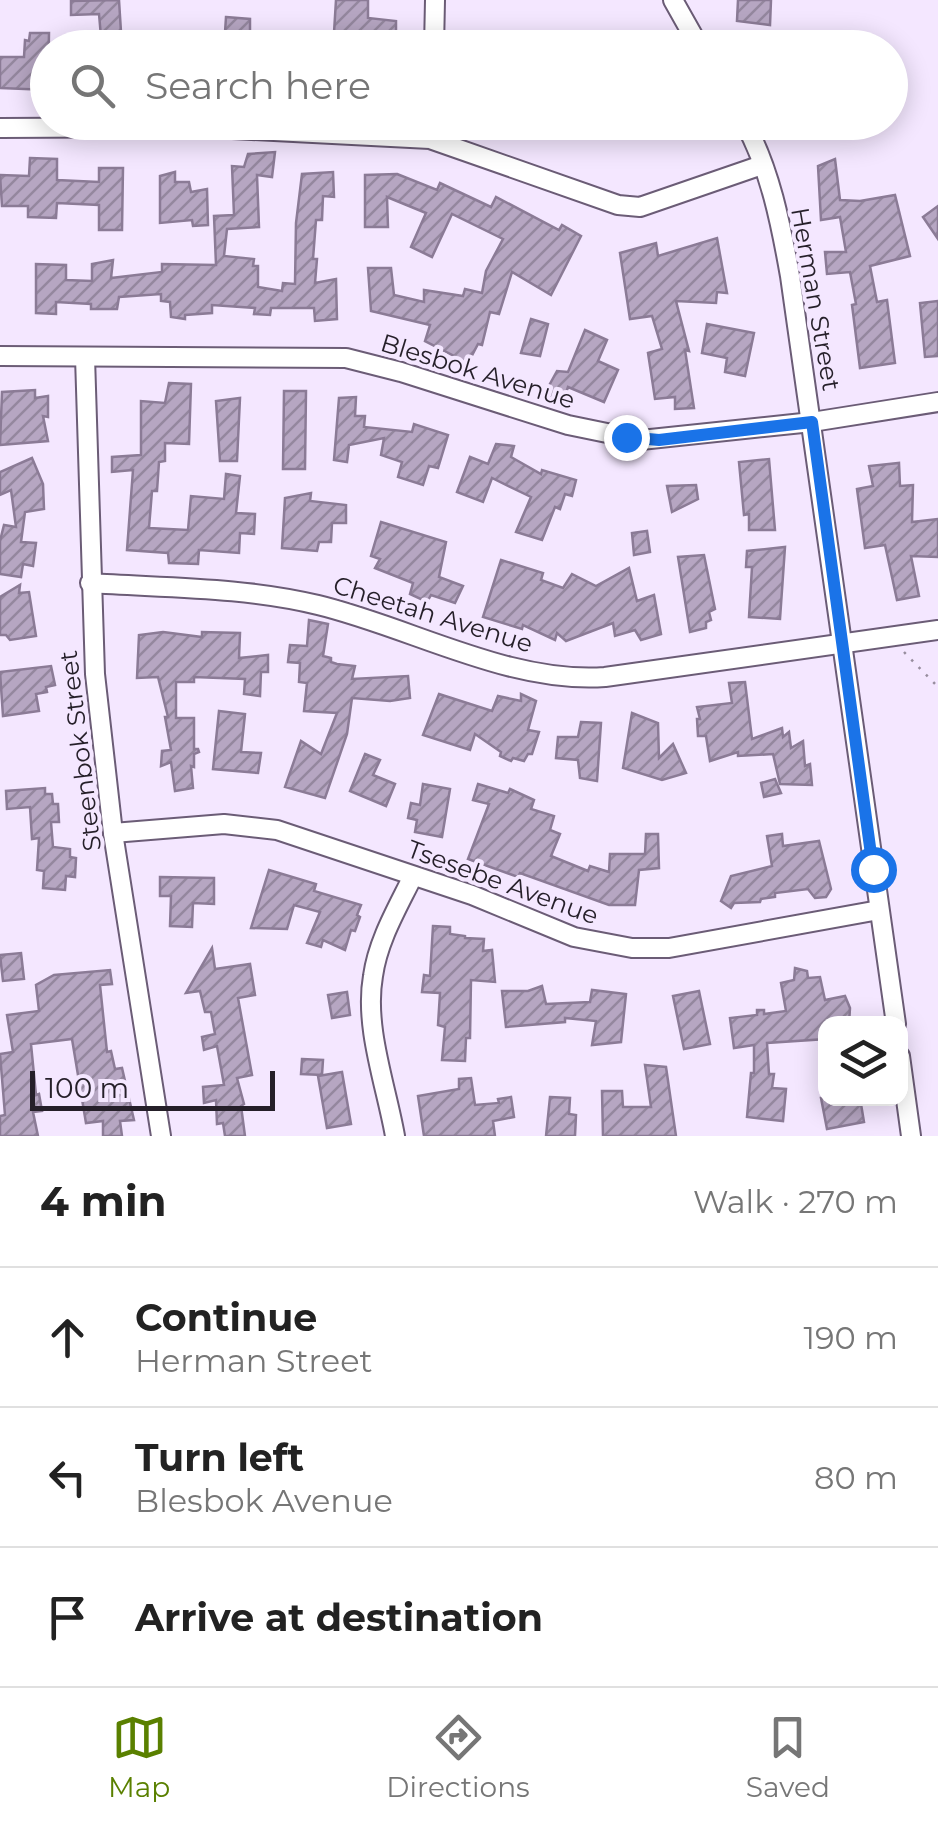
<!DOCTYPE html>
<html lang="en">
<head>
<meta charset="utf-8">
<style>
	:root { --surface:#fff; --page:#f2f2f2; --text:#222; --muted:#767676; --line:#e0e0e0; --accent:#5a8000 }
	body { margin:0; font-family:Montserrat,sans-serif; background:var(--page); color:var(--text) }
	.controls { position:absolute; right:30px; bottom:30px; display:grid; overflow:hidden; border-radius:20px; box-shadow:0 5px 25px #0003 }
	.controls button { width:90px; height:90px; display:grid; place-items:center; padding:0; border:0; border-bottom:2px solid var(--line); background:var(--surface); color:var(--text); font:50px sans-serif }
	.scale { position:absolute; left:30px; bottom:25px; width:245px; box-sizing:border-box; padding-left:10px; border:5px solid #251f29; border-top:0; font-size:28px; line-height:35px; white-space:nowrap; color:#251f29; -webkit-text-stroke:8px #f4e7ff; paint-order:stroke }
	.stop { position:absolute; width:30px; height:30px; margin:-22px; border:8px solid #1a73e8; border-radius:50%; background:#fff }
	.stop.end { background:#1a73e8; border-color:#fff; box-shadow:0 2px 10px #0008 }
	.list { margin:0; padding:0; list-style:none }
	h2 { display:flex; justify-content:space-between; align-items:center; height:130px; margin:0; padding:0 40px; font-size:42px }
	h2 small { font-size:32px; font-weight:400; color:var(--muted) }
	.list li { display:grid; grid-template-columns:65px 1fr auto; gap:30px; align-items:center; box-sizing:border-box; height:140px; padding:0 40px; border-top:2px solid var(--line) }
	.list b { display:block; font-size:38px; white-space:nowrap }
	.list p { margin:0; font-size:32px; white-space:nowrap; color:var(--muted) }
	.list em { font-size:32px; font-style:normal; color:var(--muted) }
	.icon { flex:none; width:55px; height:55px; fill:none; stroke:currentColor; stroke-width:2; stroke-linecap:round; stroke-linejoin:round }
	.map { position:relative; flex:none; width:938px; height:1136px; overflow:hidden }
	.search { position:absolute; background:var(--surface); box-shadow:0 5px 25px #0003; left:30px; right:30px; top:30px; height:110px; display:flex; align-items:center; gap:25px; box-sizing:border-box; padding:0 35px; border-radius:55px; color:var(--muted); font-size:38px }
	.sheet { height:550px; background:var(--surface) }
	nav { display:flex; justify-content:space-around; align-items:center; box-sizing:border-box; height:140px; border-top:2px solid var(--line); background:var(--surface); font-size:28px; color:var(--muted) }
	nav a { display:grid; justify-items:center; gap:5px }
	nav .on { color:var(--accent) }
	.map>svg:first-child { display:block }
	.building { fill:url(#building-hatch); stroke:#8b7b96; stroke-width:2.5 }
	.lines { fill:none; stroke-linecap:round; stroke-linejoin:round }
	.street-casing { stroke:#6b5c76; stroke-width:22 }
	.path { stroke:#978d9e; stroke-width:2.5; stroke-dasharray:2.5 8; stroke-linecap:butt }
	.street { stroke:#fff; stroke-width:18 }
	.route { stroke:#1a73e8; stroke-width:12 }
	.labels { text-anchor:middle; stroke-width:8; stroke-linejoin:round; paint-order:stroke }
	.street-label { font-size:25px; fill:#251f29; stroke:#f4e7ff }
</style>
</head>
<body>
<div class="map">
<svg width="938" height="1136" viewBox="0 0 938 1136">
	<defs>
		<pattern id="building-hatch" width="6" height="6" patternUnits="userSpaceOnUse" patternTransform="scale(2.5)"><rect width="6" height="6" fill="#b6a6c2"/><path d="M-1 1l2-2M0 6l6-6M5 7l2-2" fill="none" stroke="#94879e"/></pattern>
	</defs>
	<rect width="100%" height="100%" fill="#f4e7ff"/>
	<g class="building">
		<polygon points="119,0 122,48 102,48 99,14 71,15 71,1"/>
		<polygon points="336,0 368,0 368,18 396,21 396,48 370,48 370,38 334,33"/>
		<polygon points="738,0 771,0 770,25 737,21"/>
		<polygon points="226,17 250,19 250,31 257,32 256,48 224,48"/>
		<polygon points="30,33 49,33 48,90 0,88 0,57 24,57 25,40 29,41"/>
		<polygon points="275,152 272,177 257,175 259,227 227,229 224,256 254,259 253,266 258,266 258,287 282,291 283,283 295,284 296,223 302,174 333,172 334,197 323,196 322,220 316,220 313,259 317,259 315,283 336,279 337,319 315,321 314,308 271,308 270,315 254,314 255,308 212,305 212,313 185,315 185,319 171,317 170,302 161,301 161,294 119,297 117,309 91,309 91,304 56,302 56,314 36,313 36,264 66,265 66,280 92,281 92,264 113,260 111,278 162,272 162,264 216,265 214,216 234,215 232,166 244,167 248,154"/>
		<polygon points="30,158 57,159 57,180 99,182 99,168 123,168 122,230 99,230 99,205 57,203 56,218 28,217 28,206 2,206 0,175 29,176"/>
		<polygon points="835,159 840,200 860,201 895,195 910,256 870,266 877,302 887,300 895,363 860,368 852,305 856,304 850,272 827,274 825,252 846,252 840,217 821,220 818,166"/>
		<polygon points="175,172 175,182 189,182 191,192 207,189 208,225 193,226 192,220 160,223 160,176"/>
		<polygon points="397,174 437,190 440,183 491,207 496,197 559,230 562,225 581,236 551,295 512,272 499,314 490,312 482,345 478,344 468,363 425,341 430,325 371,311 368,268 391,268 394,295 424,302 424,290 463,296 465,289 482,293 486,271 503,239 452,214 432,257 411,247 426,213 387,197 388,227 365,227 365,175"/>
		<polygon points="938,206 938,239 923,217"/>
		<polygon points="717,238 727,293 717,292 716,303 676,301 689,351 685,350 694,408 675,409 675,397 655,399 648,353 662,349 652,316 630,319 620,253 656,243 658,256"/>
		<polygon points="938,301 938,356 925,357 920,303"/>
		<polygon points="531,319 548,324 540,356 521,353"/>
		<polygon points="707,324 754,333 745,376 725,372 727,358 702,353"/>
		<polygon points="585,330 607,340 598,361 618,370 604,402 568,387 563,402 545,393 557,371 568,372"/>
		<polygon points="169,383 191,384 189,444 165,443 165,461 159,462 157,491 152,491 149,528 188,530 191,496 224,499 226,474 240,476 236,513 255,514 254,534 240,533 239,553 199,550 198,564 169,563 168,553 127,550 133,470 112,472 112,457 141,455 141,401 165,403"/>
		<polygon points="35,390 35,398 48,396 48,417 43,416 48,441 0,445 2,392"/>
		<polygon points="284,391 306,391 305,469 283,469"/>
		<polygon points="356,397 355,416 365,416 364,427 412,432 414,424 448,435 438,468 429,466 423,485 398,477 402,462 381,455 384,438 349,445 347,462 334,460 339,398"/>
		<polygon points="240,398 237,461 220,461 216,401"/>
		<polygon points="496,444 514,446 511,457 541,474 542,470 576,480 572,496 565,494 560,509 555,507 542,540 516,532 531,497 492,478 483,502 457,492 470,457 488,464"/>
		<polygon points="32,458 43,484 44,509 25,512 21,542 36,543 33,566 23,564 21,577 0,574 0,541 4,525 16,527 11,490 0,495 0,472"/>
		<polygon points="769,459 775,530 749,530 749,514 744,515 739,462"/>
		<polygon points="899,463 900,486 913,485 912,522 938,519 938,557 911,556 919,596 897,600 885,545 865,548 857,489 873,486 869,466"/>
		<polygon points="696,485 698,499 672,512 667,486"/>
		<polygon points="311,493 310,501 346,505 346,523 332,523 331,542 319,542 317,551 282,548 285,498"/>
		<polygon points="381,522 446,542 439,577 463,586 455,603 431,595 427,602 410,594 413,583 375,568 380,559 371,556"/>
		<polygon points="647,531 650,552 634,555 632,533"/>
		<polygon points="785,547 780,619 749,617 752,567 746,567 747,551"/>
		<polygon points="704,555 715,609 709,612 711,620 706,622 706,628 690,632 678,557"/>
		<polygon points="501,560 543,573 541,580 563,588 572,574 596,586 629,568 637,601 654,595 661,634 641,640 635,630 615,636 613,623 566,641 557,633 555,640 523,625 522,629 483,617"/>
		<polygon points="20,585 19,593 29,592 36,636 10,640 6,635 0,635 0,597"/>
		<polygon points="309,620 328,624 323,656 331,658 331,662 337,664 355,666 352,679 408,676 410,698 390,701 352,698 347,734 325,798 285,787 301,741 321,754 337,713 304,711 307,683 299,682 300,663 288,662 290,645 307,646"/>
		<polygon points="163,632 202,637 202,632 240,633 239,658 268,655 268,672 261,672 260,696 244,694 245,679 194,677 194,682 176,682 176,718 194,718 194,749 198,749 199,752 194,754 194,767 191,766 193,788 175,791 171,762 161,766 162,751 171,750 165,717 168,717 158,677 137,678 139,635"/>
		<polygon points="51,666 55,685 46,687 47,692 36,694 39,711 3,716 0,672"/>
		<polygon points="745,682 752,739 782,728 783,737 789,732 791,748 803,741 805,766 810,764 812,785 780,784 773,754 738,756 738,752 710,761 706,736 698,736 697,719 700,719 697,707 732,703 729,683"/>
		<polygon points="439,694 492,711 498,696 521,701 521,694 536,701 528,730 539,732 532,754 528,754 524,761 513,758 511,761 500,756 501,752 475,734 470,750 423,735"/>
		<polygon points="219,711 245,714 241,752 261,753 258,773 213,769"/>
		<polygon points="632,713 658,723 659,758 673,744 686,773 662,780 623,768"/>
		<polygon points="581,722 601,723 597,781 580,778 578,760 556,758 558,737 578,737"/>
		<polygon points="365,754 380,760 373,775 395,784 386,806 350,791"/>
		<polygon points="775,779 781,793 764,797 761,783"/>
		<polygon points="423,784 450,789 442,837 415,832 417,820 408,818 411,803 420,805"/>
		<polygon points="478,784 508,793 510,789 534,800 531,809 554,816 550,830 560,834 551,856 588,871 590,866 609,872 610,854 645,854 646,834 658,834 659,868 639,870 635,905 609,905 520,873 518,877 468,859 489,804 473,800"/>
		<polygon points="45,788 45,794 52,794 53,804 58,804 59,822 51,822 53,847 70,849 70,857 76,858 75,877 66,876 65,890 43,888 44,871 37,870 39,838 32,839 30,807 7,809 6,791"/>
		<polygon points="782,834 783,846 819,841 831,889 826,897 815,898 808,889 775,893 775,897 761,899 760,902 734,903 731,908 721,901 731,876 772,866 767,836"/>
		<polygon points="269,870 316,884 314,891 361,905 357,915 360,917 355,931 351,930 345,950 323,940 321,947 307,943 320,912 294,905 287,929 251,928"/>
		<polygon points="160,877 214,878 214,904 193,903 192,927 170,926 171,896 160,896"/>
		<polygon points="433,926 450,927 450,934 465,936 465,938 484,939 483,951 492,950 495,982 471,980 470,1038 466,1038 465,1061 442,1060 445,1027 438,1025 440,993 422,992 424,975 430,976"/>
		<polygon points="212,948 215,969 250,964 255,995 238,998 252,1075 237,1078 244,1104 241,1106 245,1136 225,1136 223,1123 217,1124 216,1100 204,1103 203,1087 224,1085 217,1046 204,1050 202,1037 215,1034 211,1012 205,1012 200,991 186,993"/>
		<polygon points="21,953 24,979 3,981 0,955"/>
		<polygon points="795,968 807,971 808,978 820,977 825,1000 845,996 850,1008 849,1024 826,1024 826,1039 767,1043 769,1074 774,1074 772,1088 786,1089 783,1121 747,1117 751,1073 754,1073 754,1045 734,1048 730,1018 757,1015 757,1010 764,1010 764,1014 786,1011 781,983 794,980"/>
		<polygon points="110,970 112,984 100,985 107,1052 111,1051 115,1069 122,1068 134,1120 120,1121 122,1136 103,1136 103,1121 86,1123 72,1039 31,1044 36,1095 39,1094 42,1111 33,1112 38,1136 0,1136 0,1116 5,1115 0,1054 13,1052 7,1015 39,1011 36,985 54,975"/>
		<polygon points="542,986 546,1004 590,1002 592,990 626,994 621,1042 592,1045 596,1021 565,1018 565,1022 506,1027 502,991 528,991"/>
		<polygon points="699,991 710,1044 684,1049 673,996"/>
		<polygon points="347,992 350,1015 332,1018 328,995"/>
		<polygon points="302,1059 323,1060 322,1075 301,1074"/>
		<polygon points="645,1065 666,1067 676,1136 603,1136 602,1091 622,1091 623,1107 651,1107"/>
		<polygon points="342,1072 351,1124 327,1128 318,1076"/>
		<polygon points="471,1078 475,1105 499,1103 498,1099 511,1097 514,1117 493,1121 495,1136 424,1136 418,1096 459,1089 459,1079"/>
		<polygon points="550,1097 570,1098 569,1114 576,1115 575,1136 546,1136"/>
		<polygon points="821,1098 860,1098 864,1122 827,1129"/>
	</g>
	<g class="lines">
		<g class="street-casing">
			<g id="street">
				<polyline points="673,0 700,48"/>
				<polyline points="434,48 435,0"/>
				<path d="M 744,122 C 770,168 781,225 790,276 L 896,1024"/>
				<polyline points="0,128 193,127 430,139 618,205 640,207 762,165"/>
				<polyline points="0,356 346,358 401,372 568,425 641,440 812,422 938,402"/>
				<polyline points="85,357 95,674 113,833 161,1136"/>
				<path d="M 90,583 C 165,588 244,587 318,605 C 410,627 509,684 605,677 L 938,630"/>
				<polyline points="113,833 224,824 277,830 472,895 574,937 632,948 669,948 879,910"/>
				<polyline points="900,1056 911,1136"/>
				<path d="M 395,1136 C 386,1085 364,1027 373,976 C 378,940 398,907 413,876"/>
			</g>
		</g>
		<polyline class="path" points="904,652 938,687"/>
		<use href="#street" class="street"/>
	</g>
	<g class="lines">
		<polyline class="route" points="626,437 659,440 812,422 873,869"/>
	</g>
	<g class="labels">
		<g class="street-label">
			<text transform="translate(816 299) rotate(80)" y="9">Herman Street</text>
			<text transform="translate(478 371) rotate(17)" y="9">Blesbok Avenue</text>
			<text transform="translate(433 614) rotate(17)" y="9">Cheetah Avenue</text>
			<text transform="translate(80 751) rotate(-97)" y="9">Steenbok Street</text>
			<text transform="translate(503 882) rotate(20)" y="9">Tsesebe Avenue</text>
		</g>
	</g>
</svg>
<div class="controls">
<button><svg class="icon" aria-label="layers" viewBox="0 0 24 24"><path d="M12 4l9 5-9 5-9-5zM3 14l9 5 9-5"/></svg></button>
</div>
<div class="scale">100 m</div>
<div class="stop" style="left:873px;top:869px"></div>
<div class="stop end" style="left:626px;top:437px"></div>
<div class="search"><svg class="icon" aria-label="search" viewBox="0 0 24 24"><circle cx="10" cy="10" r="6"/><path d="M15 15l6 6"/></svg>Search here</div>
</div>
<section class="sheet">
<h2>4 min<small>Walk · 270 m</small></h2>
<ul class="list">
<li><svg class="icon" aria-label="ahead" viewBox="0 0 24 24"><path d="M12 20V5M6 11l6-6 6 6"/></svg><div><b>Continue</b><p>Herman Street</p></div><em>190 m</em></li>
<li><svg class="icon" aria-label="left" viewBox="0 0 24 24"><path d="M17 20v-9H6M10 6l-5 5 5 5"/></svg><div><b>Turn left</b><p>Blesbok Avenue</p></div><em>80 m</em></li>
<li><svg class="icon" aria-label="arrive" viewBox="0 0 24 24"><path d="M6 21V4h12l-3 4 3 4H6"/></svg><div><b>Arrive at destination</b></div></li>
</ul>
</section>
<nav>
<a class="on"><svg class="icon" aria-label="map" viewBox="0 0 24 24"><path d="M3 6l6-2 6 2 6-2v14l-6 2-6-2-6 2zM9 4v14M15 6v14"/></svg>Map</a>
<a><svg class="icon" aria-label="directions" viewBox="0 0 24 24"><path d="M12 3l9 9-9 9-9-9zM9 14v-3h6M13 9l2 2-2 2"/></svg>Directions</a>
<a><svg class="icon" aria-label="saved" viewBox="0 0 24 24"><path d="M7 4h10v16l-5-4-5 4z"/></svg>Saved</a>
</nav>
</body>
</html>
